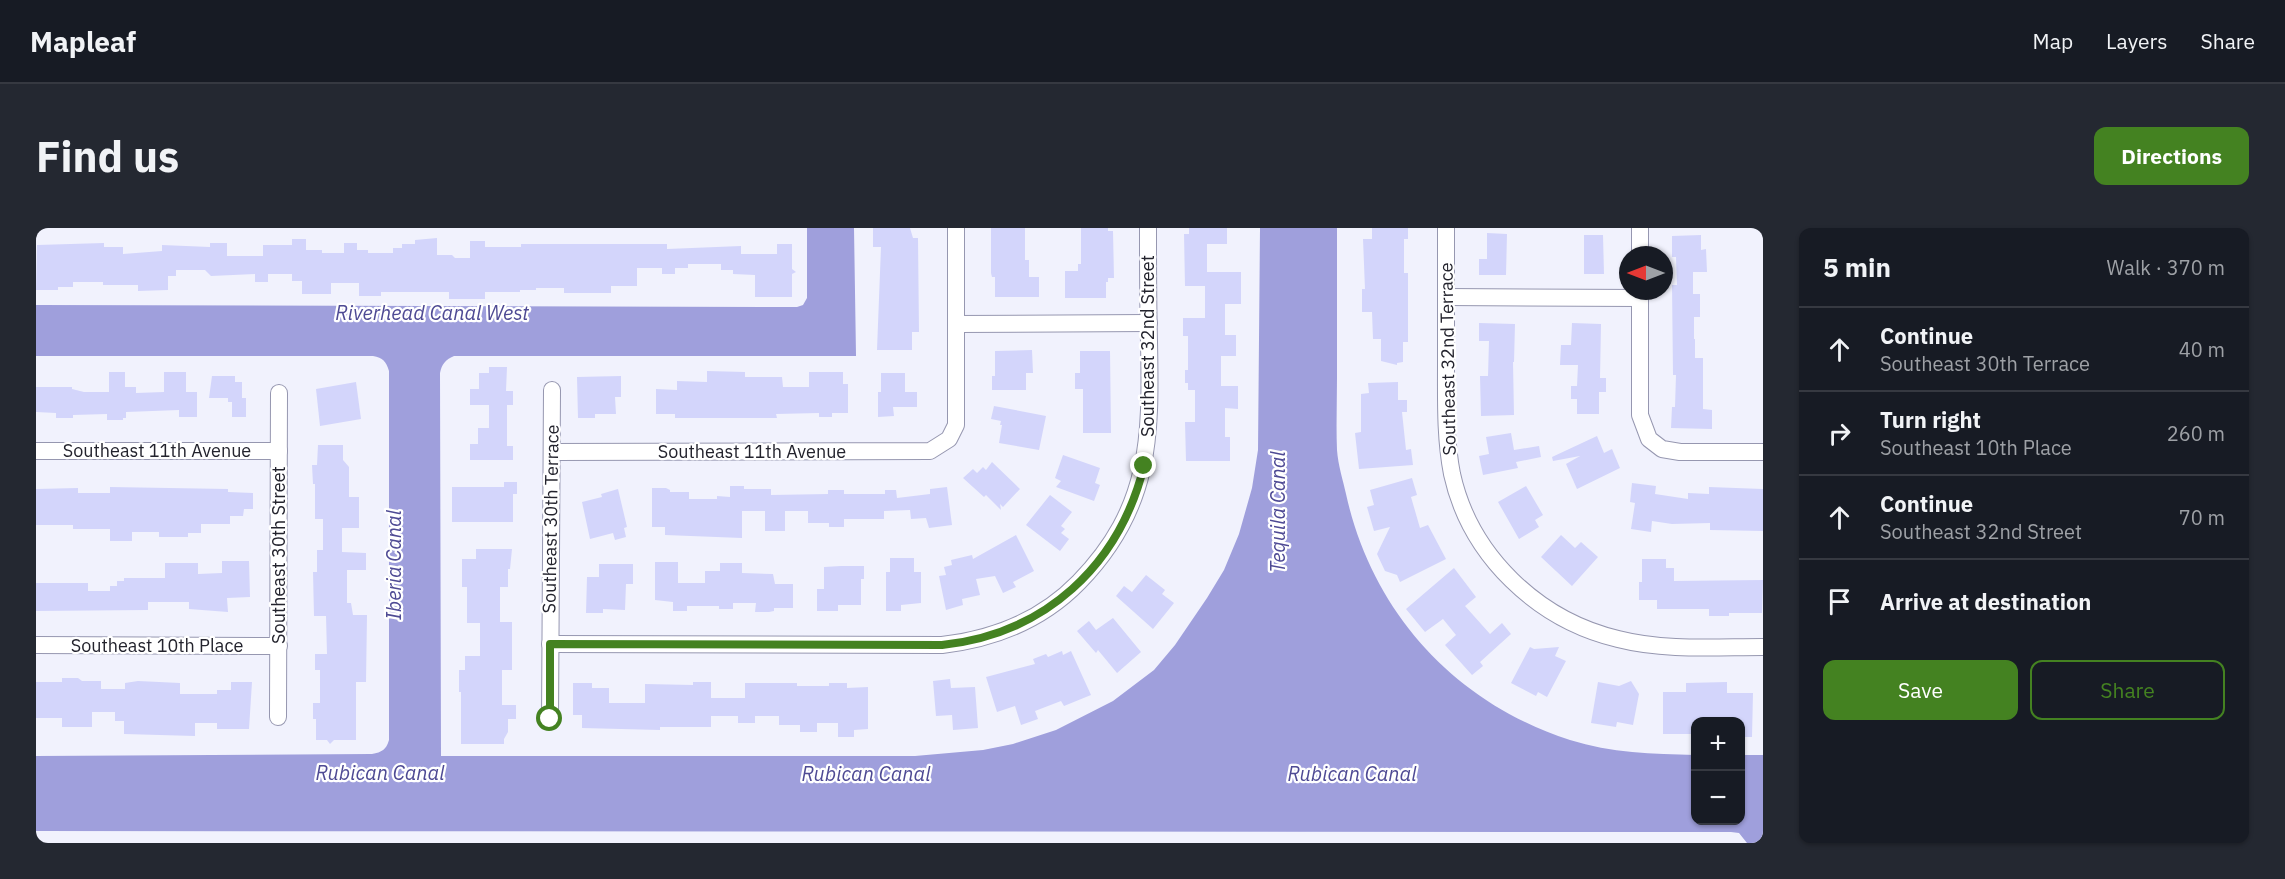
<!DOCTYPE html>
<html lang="en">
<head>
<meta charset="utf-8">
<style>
	:root { --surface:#171b24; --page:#242831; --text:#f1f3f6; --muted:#9ea1a6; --line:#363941; --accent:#448221 }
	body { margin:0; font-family:"IBM Plex Sans",sans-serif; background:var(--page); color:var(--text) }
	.controls { position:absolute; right:18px; bottom:18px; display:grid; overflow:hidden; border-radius:12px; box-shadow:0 2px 4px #0004 }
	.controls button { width:54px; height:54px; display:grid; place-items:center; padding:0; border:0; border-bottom:2px solid var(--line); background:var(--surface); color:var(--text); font:30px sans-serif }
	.compass { position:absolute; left:1583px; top:18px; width:54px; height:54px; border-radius:50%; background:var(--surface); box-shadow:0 2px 4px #0004; rotate:270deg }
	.stop { position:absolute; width:18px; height:18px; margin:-14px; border:4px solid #448221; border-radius:50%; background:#fff }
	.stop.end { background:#448221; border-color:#fff; box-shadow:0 2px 6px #0008 }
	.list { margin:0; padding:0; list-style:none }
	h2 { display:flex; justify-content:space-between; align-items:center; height:78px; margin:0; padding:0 24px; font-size:26px }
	h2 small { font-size:20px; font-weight:400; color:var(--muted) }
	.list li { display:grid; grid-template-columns:39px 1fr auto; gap:18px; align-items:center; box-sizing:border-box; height:84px; padding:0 24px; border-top:2px solid var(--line) }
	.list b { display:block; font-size:22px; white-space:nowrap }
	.list p { margin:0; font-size:20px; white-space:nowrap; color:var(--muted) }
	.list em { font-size:20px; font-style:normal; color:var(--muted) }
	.actions { display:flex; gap:12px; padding:18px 24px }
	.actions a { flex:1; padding:14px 0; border:2px solid var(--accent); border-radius:12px; text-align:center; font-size:21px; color:var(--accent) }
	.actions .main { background:var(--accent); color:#fff }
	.icon { flex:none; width:33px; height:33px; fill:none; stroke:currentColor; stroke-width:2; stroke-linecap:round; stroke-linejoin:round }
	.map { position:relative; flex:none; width:1727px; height:615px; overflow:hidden; border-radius:12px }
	header { display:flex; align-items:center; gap:36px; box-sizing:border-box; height:84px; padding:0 30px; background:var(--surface); border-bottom:2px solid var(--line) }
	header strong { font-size:28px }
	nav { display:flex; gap:33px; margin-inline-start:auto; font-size:21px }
	.intro { display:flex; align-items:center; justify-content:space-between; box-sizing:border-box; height:144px; padding:0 36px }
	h1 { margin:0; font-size:42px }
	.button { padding:15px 27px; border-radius:12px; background:var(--accent); color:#fff; font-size:21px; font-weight:700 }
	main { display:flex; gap:36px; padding:0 36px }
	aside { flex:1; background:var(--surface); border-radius:12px; box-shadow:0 2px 4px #0004 }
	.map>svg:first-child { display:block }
	.water { fill:#9f9fdc }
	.building { fill:#d3d5fb }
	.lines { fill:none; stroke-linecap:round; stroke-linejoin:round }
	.street-casing { stroke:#9697b0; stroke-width:18 }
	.street { stroke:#fff; stroke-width:16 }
	.route { stroke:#448221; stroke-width:8 }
	.labels { text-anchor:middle; stroke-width:4.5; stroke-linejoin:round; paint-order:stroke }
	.street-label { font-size:18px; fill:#23232d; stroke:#fff }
	.water-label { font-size:20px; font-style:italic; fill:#4e4a94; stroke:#fff }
</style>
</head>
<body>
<header>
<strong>Mapleaf</strong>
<nav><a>Map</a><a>Layers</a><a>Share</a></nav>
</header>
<div class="intro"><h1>Find us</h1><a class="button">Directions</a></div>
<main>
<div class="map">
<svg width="1727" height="615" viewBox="0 0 1727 615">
	<rect width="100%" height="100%" fill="#f1f2fd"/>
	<path class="water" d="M 771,0 L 818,0 L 820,128 L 418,128 C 409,132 406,136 404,145 L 405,528 L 879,528 L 947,522 L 977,516 L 1020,502 L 1077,473 L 1118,442 L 1139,417 L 1171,370 L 1188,342 L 1203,306 L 1216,260 L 1222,222 L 1224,0 L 1301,0 C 1301,50 1301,100 1301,150 C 1301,174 1300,198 1301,222 C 1302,237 1307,252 1310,266 C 1336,384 1419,475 1534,512 C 1575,525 1617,526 1659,527 L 1660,592 L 1704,592 L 1705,527 L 1727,527 L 1727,615 L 1711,615 L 1703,605 L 1695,604 L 0,603 L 0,528 L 336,526 C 346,524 350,522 353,512 L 353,143 C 350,133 347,130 337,128 L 0,128 L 0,77 L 761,79 L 767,77 L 771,70 Z"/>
	<g class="building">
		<polygon points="837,0 874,0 877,10 882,10 883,104 876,104 876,122 841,122 845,19 837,19"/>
		<polygon points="955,0 989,0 989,32 993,32 993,49 1003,49 1003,69 959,69 959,49 956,49 955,45"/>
		<polygon points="1045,0 1072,0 1072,3 1077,3 1078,50 1072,50 1072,54 1070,54 1070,70 1029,70 1029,43 1042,43 1042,36 1045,36"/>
		<polygon points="1153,0 1191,0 1191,16 1171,16 1171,44 1205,44 1205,76 1189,76 1189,107 1200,107 1200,128 1185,128 1185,158 1202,158 1202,181 1189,180 1189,209 1194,209 1194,233 1150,233 1149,194 1159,194 1159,162 1152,162 1152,155 1149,155 1149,142 1152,142 1152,108 1147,108 1147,90 1169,90 1169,58 1149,58 1148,6 1153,6"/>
		<polygon points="1336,0 1372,0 1372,11 1368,11 1368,45 1372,45 1372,114 1367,114 1367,134 1361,135 1361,137 1345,133 1345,111 1337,111 1336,84 1326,84 1326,61 1329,61 1327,11 1336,11"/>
		<polygon points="1451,5 1471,6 1470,47 1443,47 1443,31 1451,31"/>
		<polygon points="1548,7 1567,7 1568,46 1548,46"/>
		<polygon points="1665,7 1665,22 1670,21 1671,44 1657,44 1657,66 1664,66 1664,89 1658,89 1658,111 1659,111 1659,130 1667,130 1667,181 1676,182 1676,201 1635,200 1636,179 1639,179 1640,147 1637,147 1636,57 1641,57 1640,29 1636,29 1636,8"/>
		<polygon points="401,10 401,27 416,27 419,30 434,30 434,13 449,13 449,19 485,19 485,16 631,16 631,21 705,18 705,26 741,26 741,16 756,16 756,41 760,44 756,46 756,69 719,69 719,47 697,46 697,42 685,42 685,36 652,36 652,40 639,40 639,46 626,46 626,40 601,40 601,58 575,58 575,65 528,65 528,60 500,60 500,62 484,62 484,64 449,64 449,71 413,71 413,64 345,64 345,68 323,68 323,55 295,55 295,66 266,66 266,53 256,53 256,46 232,46 232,54 219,54 219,46 175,48 169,42 140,42 140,48 132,48 132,62 102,63 102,57 67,57 67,54 37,54 37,59 22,59 22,62 0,62 1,17 68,15 68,19 87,19 87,26 126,23 126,17 174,19 174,15 191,15 191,28 227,28 227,17 256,17 256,11 270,11 270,22 286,22 286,25 308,25 308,15 321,15 321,22 332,22 332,25 357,25 357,20 366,20 366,16 379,16 379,12"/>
		<polygon points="1443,95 1479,96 1478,134 1477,134 1478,187 1445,188 1444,148 1452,148 1453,113 1443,113"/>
		<polygon points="1536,95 1565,96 1564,150 1570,150 1570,164 1563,164 1563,186 1541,186 1541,171 1535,171 1535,158 1541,158 1542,137 1524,137 1525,117 1535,117"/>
		<polygon points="996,122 997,145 990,145 990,162 956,162 956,148 959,148 959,123"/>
		<polygon points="1044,123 1074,123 1075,205 1047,205 1047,161 1039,161 1039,145 1044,145"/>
		<polygon points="453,139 471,139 470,163 477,163 477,177 471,177 471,218 477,218 477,232 434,232 434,216 442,216 442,200 453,200 453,177 434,177 434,161 443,161 443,145 453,145"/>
		<polygon points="671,143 709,144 709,149 746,149 747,159 773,159 773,144 807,144 807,156 812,156 812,185 796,185 796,189 783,189 783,185 740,186 741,190 639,190 639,186 620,186 620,161 641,162 641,153 671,154"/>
		<polygon points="73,144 89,144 89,159 100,159 100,165 128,164 128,144 150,144 150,164 161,164 161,189 143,189 143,182 90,184 90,190 87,190 87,192 71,192 71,186 37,187 37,190 20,190 20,185 0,184 0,159 36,159 36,161 48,164 73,164"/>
		<polygon points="845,145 869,145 869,164 881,164 881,179 857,179 858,188 842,189 842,164 845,164"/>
		<polygon points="176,148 199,148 199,154 206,154 206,170 210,170 210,189 196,189 196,174 192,174 192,170 173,170"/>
		<polygon points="585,148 585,169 579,169 580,186 559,186 559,190 542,190 541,149"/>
		<polygon points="320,154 325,191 284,198 280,161"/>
		<polygon points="1362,154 1362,172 1371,172 1371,184 1366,184 1370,222 1375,221 1377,237 1323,241 1319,205 1325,204 1325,166 1333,165 1332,155"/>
		<polygon points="958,178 1010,188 1003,222 963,215 966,197 964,197 965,193 955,191"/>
		<polygon points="1475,205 1478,222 1503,218 1505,229 1480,234 1482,240 1447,247 1443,228 1453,226 1450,209"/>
		<polygon points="1561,208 1568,225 1576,221 1584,240 1541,261 1530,236 1544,228 1517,233 1516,229"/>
		<polygon points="282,217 307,217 307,232 313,239 313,269 323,269 323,300 306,300 306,324 330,325 330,342 311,342 311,375 315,375 317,387 331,387 330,454 320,454 320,512 298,512 294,516 291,512 280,512 280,491 277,491 277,475 284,475 284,442 279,442 279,426 291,426 290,388 278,388 277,344 281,344 281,322 287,322 287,291 279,291 279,256 277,256 276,237 281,237"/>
		<polygon points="1027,227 1064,240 1059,255 1064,257 1058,273 1020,259 1025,253 1019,250"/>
		<polygon points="956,234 984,261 967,279 964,276 965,282 950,267 948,269 927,250 937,241 941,245 947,239 950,242"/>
		<polygon points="1376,250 1381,267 1375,269 1384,300 1392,297 1410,331 1364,354 1361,347 1349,343 1341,326 1354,299 1338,303 1331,279 1338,277 1334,262"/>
		<polygon points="468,254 481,254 481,266 477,266 477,294 416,294 416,259 468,259"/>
		<polygon points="1596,255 1620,258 1619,266 1652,271 1652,265 1673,266 1673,259 1727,261 1727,303 1674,302 1674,295 1636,296 1616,293 1615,304 1595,301 1599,275 1594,274"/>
		<polygon points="694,258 708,258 708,261 735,261 735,267 792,266 792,262 808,262 808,266 849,266 849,262 860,262 861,270 894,266 894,261 911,259 916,297 893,300 890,290 875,291 874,282 848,283 848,291 808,291 808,299 793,299 793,295 772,295 772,283 749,283 749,303 729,303 729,283 706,283 706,310 629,307 629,299 616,299 616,260 630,260 634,262 634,264 653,264 653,271 681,271 681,268 694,269"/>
		<polygon points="1490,258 1507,287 1499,292 1503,299 1483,311 1462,274"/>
		<polygon points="74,259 192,261 192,264 217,265 217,281 208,281 207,288 194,288 194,296 165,296 165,305 152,305 152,309 123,309 123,304 96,304 96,313 74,313 74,301 37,301 37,297 0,297 0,261 42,260 42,265 74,265"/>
		<polygon points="582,261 591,299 588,300 590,309 579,312 577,305 554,311 546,274 566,269 565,266"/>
		<polygon points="1014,267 1036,284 1025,298 1029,301 1025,305 1033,311 1024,323 990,297"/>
		<polygon points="980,307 998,343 977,354 980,359 967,365 959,348 940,351 944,367 926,371 927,377 910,382 903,348 910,347 908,339 916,337 915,332 936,327 937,331"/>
		<polygon points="1525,307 1539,320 1545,314 1562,329 1536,358 1505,329"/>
		<polygon points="440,321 476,321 474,341 472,341 472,359 464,359 464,394 476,394 476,442 466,442 466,477 480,477 480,491 472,491 472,504 468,511 468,516 425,516 425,464 423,464 423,442 429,442 429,428 444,428 444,395 431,395 431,359 426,359 426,331 440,331"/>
		<polygon points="854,330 878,330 878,344 885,344 885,375 865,377 865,383 850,383 850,344 854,344"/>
		<polygon points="1606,331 1630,331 1630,340 1638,340 1638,353 1727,352 1726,385 1693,385 1693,388 1673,388 1673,381 1621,381 1621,372 1603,372 1603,354 1606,354"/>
		<polygon points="186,333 213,333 214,369 191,370 192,384 153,381 153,374 112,374 112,382 0,383 0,355 52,355 52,363 74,363 74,358 81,358 81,353 88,353 88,350 129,350 129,335 162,335 162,346 186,345"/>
		<polygon points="619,334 642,334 642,355 669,355 669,343 684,343 684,335 706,335 706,345 737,346 739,356 757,356 757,380 738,380 738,383 733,384 719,384 720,375 697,375 697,381 683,381 683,378 651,378 651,383 637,383 637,374 619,372"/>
		<polygon points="563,336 597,336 597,356 590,356 589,382 567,381 567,385 550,385 551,349 563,349"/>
		<polygon points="805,338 828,338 828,351 825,351 825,377 802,377 802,383 781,383 781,361 788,361 788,339"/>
		<polygon points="1418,340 1440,369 1429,378 1454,406 1466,395 1475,406 1444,434 1447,438 1436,447 1409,417 1420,407 1407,391 1389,404 1370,381"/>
		<polygon points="1110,347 1129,362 1126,366 1138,375 1117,401 1080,368 1088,358 1096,364"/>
		<polygon points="1077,390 1105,424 1081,445 1062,422 1060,425 1041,403 1053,393 1060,402"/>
		<polygon points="1494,419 1498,421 1523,419 1519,428 1530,433 1511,469 1502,464 1500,468 1475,455"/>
		<polygon points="1026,423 1027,427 1035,423 1055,467 1028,478 1025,473 999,483 1002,491 985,497 979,478 961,484 950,449 999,436 997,431 1010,426 1012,429"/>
		<polygon points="26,450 42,450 46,453 65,453 65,461 89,461 89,455 102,453 144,455 144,466 181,466 181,462 195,462 195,454 216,454 213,501 181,501 181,495 159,495 159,508 88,506 88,493 79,493 79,484 56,484 56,499 26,499 26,490 0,490 0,454 26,454"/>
		<polygon points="914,451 915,460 939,459 942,500 917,502 916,487 900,488 897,453"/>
		<polygon points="1595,453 1603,466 1597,497 1581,494 1580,499 1555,495 1562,454 1583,458"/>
		<polygon points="657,454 675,454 675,470 709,470 709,455 761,455 761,458 793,458 793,455 811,455 811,460 832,459 832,501 818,502 818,509 802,509 802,495 781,495 781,504 764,504 764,497 743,497 743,488 719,488 719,495 702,495 702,488 675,488 675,499 624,499 624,502 546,500 546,487 537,487 537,455 556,455 556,460 573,460 573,475 609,475 609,456 657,457"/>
		<polygon points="1691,454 1691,465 1717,465 1716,509 1704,509 1704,494 1659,494 1659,506 1627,506 1627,464 1650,464 1650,455"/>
	</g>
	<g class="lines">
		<g class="street-casing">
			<g id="street">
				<path d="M 1410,0 C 1410,46 1410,91 1410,137 C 1410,173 1409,210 1416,246 C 1434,328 1502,392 1582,411 C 1629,423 1679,419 1727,419"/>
				<polyline points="1604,0 1604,27"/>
				<polyline points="1604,63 1604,187 1613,211 1626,221 1644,224 1727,224"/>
				<polyline points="1410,69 1604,70"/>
				<polyline points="921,96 1113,95"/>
				<polyline points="0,223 243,223"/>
				<polyline points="516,224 894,223 913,211 920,197 920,0"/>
				<path d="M 514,416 L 906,417 C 958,411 1006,392 1043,354 C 1115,280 1115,210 1113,114 C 1112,76 1112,38 1112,0"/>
				<polyline points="0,417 243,418"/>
				<polyline points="242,489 243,165"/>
				<polyline points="514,491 516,162"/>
			</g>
		</g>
		<use href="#street" class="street"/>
	</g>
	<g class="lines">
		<path class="route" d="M 514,491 L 514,416 L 906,417 C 1009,406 1083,338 1108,238"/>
	</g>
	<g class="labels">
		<g class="street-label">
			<text transform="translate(1112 118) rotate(-90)" y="6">Southeast 32nd Street</text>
			<text transform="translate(1412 131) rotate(-91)" y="6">Southeast 32nd Terrace</text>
			<text x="121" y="229">Southeast 11th Avenue</text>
			<text x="716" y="230">Southeast 11th Avenue</text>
			<text transform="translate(515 291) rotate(-89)" y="6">Southeast 30th Terrace</text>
			<text transform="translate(243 327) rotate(-90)" y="6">Southeast 30th Street</text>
			<text x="121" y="424">Southeast 10th Place</text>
		</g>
		<g class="water-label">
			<text x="396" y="92">Riverhead Canal West</text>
			<text transform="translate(1242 284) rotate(-90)" y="7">Tequila Canal</text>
			<text transform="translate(358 337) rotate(-90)" y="7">Iberia Canal</text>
			<text x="344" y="552">Rubican Canal</text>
			<text x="830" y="553">Rubican Canal</text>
			<text x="1316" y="553">Rubican Canal</text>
		</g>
	</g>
</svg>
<div class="controls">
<button>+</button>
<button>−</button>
</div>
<svg class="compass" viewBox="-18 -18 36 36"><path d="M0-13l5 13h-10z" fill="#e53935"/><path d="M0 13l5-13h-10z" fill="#9ea1a6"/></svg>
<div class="stop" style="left:514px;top:491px"></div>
<div class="stop end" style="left:1108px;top:238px"></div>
</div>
<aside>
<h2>5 min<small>Walk · 370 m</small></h2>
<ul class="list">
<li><svg class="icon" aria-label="ahead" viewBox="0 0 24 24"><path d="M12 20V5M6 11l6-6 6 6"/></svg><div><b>Continue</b><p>Southeast 30th Terrace</p></div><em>40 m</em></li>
<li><svg class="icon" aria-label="right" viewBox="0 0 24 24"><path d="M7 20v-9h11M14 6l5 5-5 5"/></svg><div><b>Turn right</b><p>Southeast 10th Place</p></div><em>260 m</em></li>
<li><svg class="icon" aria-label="ahead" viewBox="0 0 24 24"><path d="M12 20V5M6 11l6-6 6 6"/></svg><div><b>Continue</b><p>Southeast 32nd Street</p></div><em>70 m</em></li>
<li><svg class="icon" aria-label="arrive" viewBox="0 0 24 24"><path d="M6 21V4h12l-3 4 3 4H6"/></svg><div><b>Arrive at destination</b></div></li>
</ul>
<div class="actions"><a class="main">Save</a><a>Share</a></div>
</aside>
</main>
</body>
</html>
